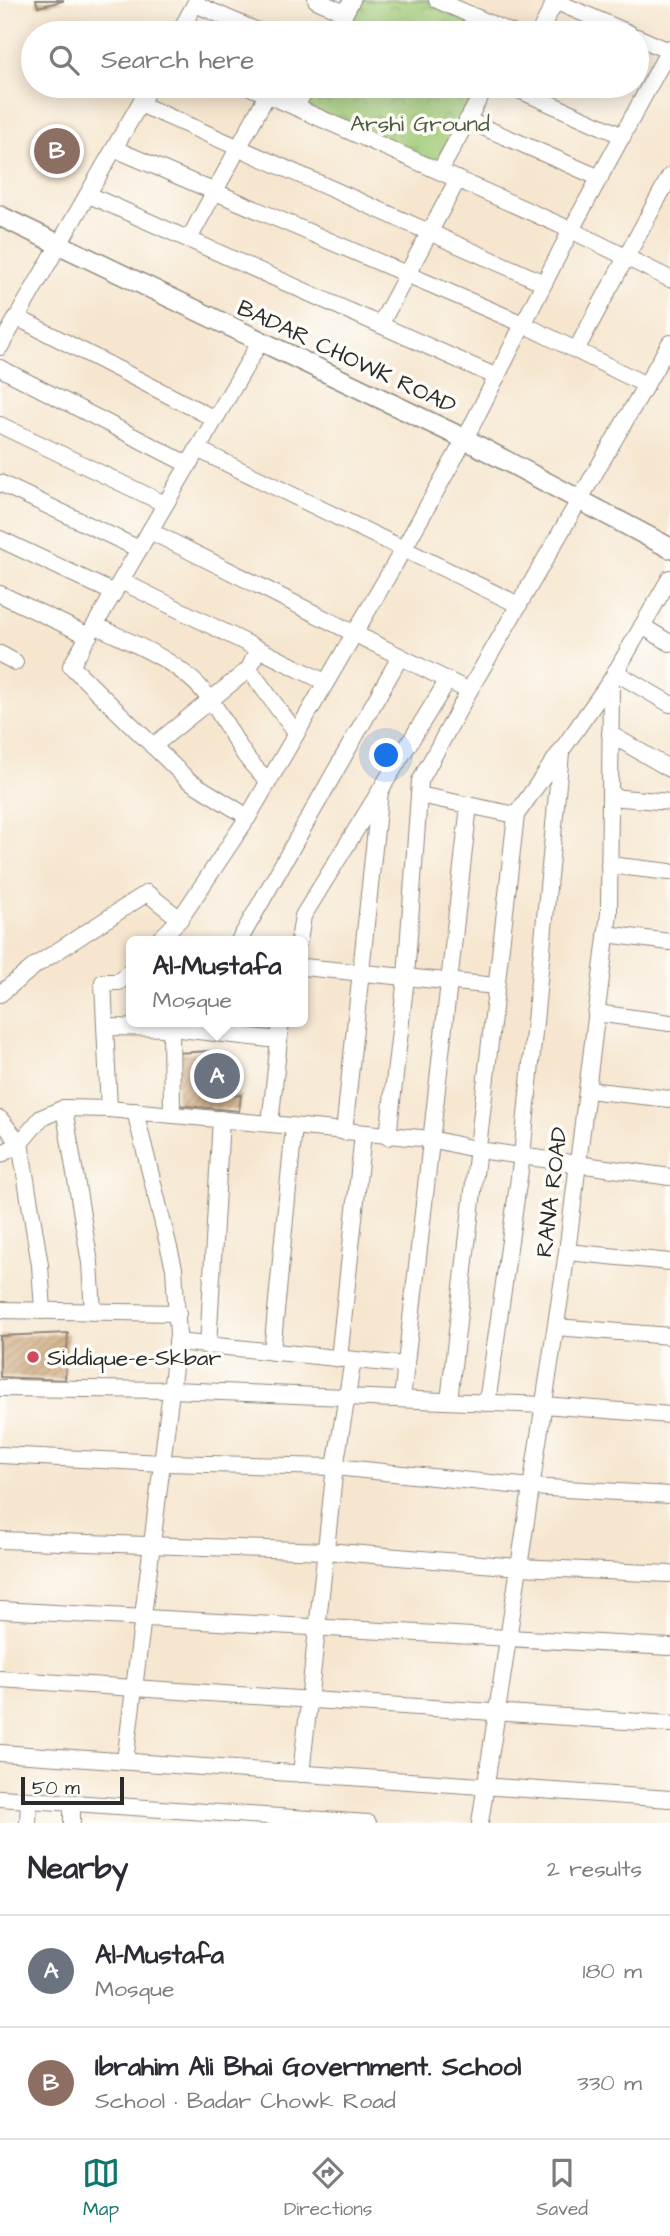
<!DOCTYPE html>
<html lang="en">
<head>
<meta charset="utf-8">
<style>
	:root { --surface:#fff; --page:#f7f7f7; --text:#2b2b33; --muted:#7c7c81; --line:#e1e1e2; --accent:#0f766e }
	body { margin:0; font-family:"Architects Daughter",sans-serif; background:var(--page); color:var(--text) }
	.scale { position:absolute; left:21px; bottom:18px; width:103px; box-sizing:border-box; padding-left:7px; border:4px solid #2b2b2b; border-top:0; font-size:19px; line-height:24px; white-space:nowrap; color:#2b2b2b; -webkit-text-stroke:5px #fdfcf7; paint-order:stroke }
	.you { position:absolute; left:387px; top:756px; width:24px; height:24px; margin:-18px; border:5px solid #fff; border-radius:50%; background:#1a73e8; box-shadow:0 0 0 10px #1a73e833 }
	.badge { display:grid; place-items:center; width:46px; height:46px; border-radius:50%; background:var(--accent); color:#fff; font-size:23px; font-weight:700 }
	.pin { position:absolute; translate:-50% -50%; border:4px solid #fff; box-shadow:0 2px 7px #0006 }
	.popup { position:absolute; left:126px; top:936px; width:182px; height:91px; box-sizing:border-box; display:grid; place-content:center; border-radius:10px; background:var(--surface); filter:drop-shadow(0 2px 5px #0005); font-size:23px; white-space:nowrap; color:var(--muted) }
	.popup b { font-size:26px; color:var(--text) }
	.popup::after { content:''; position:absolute; left:50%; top:100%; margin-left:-14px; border:14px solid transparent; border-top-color:var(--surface) }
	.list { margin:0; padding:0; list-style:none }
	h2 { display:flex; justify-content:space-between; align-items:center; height:91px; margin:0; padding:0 28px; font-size:30px }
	h2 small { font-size:23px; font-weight:400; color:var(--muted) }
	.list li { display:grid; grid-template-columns:46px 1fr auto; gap:21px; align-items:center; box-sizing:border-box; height:112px; padding:0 28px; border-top:2px solid var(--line) }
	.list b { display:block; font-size:26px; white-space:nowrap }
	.list p { margin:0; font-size:23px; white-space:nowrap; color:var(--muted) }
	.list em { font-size:23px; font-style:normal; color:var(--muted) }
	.icon { flex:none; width:38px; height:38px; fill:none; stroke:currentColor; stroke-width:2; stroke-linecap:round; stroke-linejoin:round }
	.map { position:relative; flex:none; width:670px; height:1823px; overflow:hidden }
	.search { position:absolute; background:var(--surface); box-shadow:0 4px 18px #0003; left:21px; right:21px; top:21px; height:77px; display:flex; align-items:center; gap:18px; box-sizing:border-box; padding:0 24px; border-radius:38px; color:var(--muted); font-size:26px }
	.sheet { height:315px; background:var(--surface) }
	nav { display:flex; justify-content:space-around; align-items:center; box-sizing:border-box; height:98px; border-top:2px solid var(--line); background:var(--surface); font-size:19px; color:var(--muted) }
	nav a { display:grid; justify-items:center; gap:4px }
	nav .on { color:var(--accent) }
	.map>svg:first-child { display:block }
	.park { fill:url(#park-crowns); stroke:#657a50; stroke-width:2 }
	.building { fill:url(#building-hatch) }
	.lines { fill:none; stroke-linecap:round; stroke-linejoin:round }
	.minor-casing { stroke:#90887d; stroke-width:18 }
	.major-casing { stroke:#90887d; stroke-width:22 }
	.minor { stroke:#fff; stroke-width:16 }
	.major { stroke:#fff; stroke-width:19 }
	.poi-dot { fill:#d1495b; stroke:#fdfcf7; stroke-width:2.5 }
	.labels { text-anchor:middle; stroke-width:7; stroke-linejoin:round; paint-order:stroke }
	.park-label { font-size:23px; fill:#4e5a41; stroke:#fdfcf7 }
	.street-label { font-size:23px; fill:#2b2b2b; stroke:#fdfcf7 }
	.poi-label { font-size:23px; fill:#2b2b2b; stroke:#fdfcf7; text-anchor:start }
</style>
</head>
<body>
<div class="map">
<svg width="670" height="1823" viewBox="0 0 670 1823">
	<defs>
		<pattern id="park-crowns" width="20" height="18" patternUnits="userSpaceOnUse" patternTransform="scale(1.75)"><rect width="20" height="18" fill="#9fc975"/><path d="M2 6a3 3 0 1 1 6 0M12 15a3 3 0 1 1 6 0" fill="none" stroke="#82a360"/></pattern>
		<pattern id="building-hatch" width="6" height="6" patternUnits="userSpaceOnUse" patternTransform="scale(1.75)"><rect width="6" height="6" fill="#cfa87d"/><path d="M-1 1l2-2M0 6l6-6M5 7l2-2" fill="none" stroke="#a88967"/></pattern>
	</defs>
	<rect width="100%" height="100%" fill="#fdfcf7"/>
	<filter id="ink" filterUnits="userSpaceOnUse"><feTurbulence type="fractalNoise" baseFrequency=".0143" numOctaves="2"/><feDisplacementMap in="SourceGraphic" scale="14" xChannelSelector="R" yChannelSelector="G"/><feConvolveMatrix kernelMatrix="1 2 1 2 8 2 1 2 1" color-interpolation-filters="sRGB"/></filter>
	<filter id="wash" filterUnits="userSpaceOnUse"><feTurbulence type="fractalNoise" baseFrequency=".00686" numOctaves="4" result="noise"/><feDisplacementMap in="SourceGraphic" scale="28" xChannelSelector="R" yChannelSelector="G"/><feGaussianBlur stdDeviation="1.57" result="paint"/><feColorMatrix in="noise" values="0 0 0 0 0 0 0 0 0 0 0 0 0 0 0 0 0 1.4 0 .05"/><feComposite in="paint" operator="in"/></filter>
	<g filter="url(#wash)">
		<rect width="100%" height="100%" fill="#f6e6cf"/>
		<g class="park">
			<polygon points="352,0 437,0 512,33 334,33"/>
			<polygon points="307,86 486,86 440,171 296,107"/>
		</g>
		<g id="blocks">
			<g class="building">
				<polygon points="36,0 63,0 63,1 38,7"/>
				<polygon points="211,1051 211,1097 241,1095 239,1111 177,1105 175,1053"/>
				<polygon points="68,1333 65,1380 0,1377 0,1336"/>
			</g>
		</g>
	</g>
	<g filter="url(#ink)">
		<use href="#blocks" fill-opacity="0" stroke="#90887d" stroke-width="2"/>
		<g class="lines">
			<g class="minor-casing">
				<g id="minor">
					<polyline points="316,0 345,13"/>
					<polyline points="437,0 512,33"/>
					<polyline points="552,0 629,33"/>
					<polyline points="195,4 262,33"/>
					<polyline points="179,33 197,0"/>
					<polyline points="334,33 352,0"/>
					<polyline points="539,33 556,0"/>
					<polyline points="637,37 669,51"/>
					<polyline points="248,86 571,230 670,279"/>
					<polyline points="510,86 623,136"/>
					<polyline points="140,104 544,283"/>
					<polyline points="296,107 307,86"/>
					<polyline points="467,120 600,178"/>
					<polyline points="115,149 523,324 646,385"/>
					<polyline points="440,171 486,86"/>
					<polyline points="89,195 497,377"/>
					<polyline points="189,239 267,95"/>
					<polyline points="18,318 215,419"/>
					<polyline points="380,325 458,179"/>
					<polyline points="0,347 150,86"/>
					<polyline points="576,350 670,176"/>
					<polyline points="0,368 189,465"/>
					<polyline points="0,425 165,504"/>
					<polyline points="197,449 519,605"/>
					<polyline points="0,483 139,549"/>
					<polyline points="150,531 469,691"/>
					<polyline points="0,539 114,593"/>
					<polyline points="121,581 325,682"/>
					<polyline points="0,594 89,636"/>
					<path d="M 95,625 C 133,644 178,660 205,693 C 229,722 239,759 269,780"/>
					<polyline points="642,626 670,643"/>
					<polyline points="0,654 15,662"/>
					<polyline points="249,669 296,733"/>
					<polyline points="615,672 670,704"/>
					<polyline points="610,734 670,769"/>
					<polyline points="153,746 249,669 258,649"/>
					<polyline points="419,795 516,815"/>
					<polyline points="610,797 670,802"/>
					<polyline points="248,817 188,780 71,666 260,342"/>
					<polyline points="609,865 670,872"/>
					<polyline points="606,934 670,942"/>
					<polyline points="158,941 180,919"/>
					<polyline points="239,941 400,657"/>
					<polyline points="299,941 303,916 448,680"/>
					<polyline points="303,967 496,986"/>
					<polyline points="0,994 36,965 147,893 180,919 248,817 404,548 465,439 571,230 670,48"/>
					<polyline points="596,1013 670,1023"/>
					<polyline points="105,1027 171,1028 279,1040"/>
					<polyline points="171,1028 172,1114"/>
					<polyline points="587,1090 670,1099"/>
					<polyline points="64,1108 90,1263 93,1312"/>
					<polyline points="109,1109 103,982 119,982 131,970"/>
					<polyline points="0,1119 20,1143 40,1265 43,1311"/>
					<polyline points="270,1124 281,1022"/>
					<polyline points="344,1132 380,791"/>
					<polyline points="388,1137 406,977 420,781 469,691 670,343"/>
					<polyline points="0,1155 20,1143 41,1118 64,1108 109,1109 431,1139 479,1150 670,1177"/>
					<polyline points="567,1252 670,1262"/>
					<polyline points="0,1310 178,1313"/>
					<polyline points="556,1327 670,1336"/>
					<polyline points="177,1342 406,1365"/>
					<polyline points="208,1346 221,1119"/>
					<polyline points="272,1352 294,1127"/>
					<polyline points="339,1359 363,1134"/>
					<polyline points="0,1388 173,1390 544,1405 670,1415"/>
					<polyline points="402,1399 469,805"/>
					<polyline points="449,1401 516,815 611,680"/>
					<polyline points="487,1403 522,1156 561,753"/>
					<polyline points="0,1455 163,1463 335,1467 531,1487 670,1495"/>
					<polyline points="0,1540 326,1551 519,1567 670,1574"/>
					<polyline points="0,1610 670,1647"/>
					<polyline points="0,1679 670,1724"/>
					<polyline points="0,1753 670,1799"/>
					<polyline points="125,1761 178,1335 174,1268 135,1111"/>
					<polyline points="301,1774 335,1467 353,1360"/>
					<polyline points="0,1798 368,1823"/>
					<polyline points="28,1823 29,1800"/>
					<polyline points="72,1823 72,1803"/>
					<polyline points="480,1823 567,1252 609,913 611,680 670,578"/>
				</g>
			</g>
			<g class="major-casing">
				<polyline id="major" points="0,216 465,439 670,548"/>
			</g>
			<use href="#minor" class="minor"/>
			<use href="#major" class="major"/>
		</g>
	</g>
	<circle class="poi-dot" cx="33" cy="1357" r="7"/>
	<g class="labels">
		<g class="park-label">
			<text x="420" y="131">Arshi Ground</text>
		</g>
		<g class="street-label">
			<text transform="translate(347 356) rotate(25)" y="8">BADAR CHOWK ROAD</text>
			<text transform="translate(551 1192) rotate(-83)" y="8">RANA ROAD</text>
		</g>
		<g class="poi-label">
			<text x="47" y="1365">Siddique-e-Skbar</text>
		</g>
	</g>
</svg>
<div class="scale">50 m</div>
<div class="you"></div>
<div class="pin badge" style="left:217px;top:1076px;background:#6b7280">A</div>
<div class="popup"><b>Al-Mustafa</b>Mosque</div>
<div class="pin badge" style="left:57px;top:151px;background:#8d6e63">B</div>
<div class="search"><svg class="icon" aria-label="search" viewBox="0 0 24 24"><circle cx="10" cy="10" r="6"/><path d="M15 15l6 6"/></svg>Search here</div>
</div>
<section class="sheet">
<h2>Nearby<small>2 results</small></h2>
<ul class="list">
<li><span class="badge" style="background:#6b7280">A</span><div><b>Al-Mustafa</b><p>Mosque</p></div><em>180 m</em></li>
<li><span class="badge" style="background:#8d6e63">B</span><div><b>Ibrahim Ali Bhai Government. School</b><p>School · Badar Chowk Road</p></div><em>330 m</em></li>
</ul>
</section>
<nav>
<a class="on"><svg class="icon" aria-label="map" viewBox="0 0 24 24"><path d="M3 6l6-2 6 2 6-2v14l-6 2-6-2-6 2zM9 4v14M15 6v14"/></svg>Map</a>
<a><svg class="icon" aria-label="directions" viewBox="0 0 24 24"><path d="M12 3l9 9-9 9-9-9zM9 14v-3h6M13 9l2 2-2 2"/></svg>Directions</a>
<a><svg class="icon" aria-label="saved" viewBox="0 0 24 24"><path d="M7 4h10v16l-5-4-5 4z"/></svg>Saved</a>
</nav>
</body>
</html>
